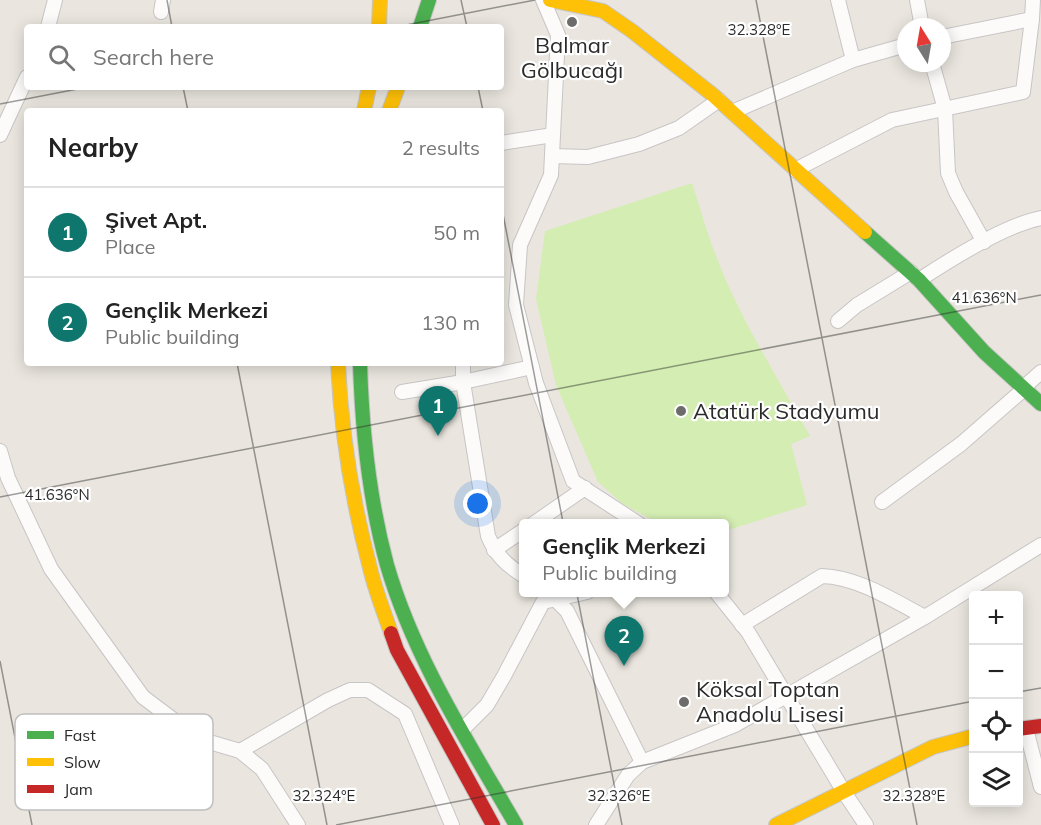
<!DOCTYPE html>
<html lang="en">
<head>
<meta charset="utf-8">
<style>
	:root { --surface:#fff; --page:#f6f6f6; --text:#222; --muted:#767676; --line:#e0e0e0; --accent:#0f766e }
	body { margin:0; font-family:Mulish,sans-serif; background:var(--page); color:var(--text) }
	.controls { position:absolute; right:18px; bottom:18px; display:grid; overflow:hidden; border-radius:6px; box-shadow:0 3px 15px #0003 }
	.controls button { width:54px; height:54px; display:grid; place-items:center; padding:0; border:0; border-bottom:2px solid var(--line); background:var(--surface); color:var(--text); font:30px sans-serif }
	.compass { position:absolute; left:897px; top:18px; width:54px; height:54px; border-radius:50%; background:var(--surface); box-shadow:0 3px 15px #0003; rotate:349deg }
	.you { position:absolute; left:478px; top:504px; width:21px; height:21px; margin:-15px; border:4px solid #fff; border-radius:50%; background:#1a73e8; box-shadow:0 0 0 9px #1a73e833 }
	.badge { display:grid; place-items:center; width:39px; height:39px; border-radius:50%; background:var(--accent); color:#fff; font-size:20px; font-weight:700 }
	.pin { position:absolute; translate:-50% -50px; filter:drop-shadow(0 2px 3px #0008) }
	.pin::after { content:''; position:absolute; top:32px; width:21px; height:18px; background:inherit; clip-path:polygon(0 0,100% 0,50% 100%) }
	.popup { position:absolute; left:519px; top:519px; width:210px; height:78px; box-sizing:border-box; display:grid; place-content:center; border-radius:6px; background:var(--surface); filter:drop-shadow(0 2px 4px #0005); font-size:20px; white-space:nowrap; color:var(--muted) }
	.popup b { font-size:22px; color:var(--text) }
	.popup::after { content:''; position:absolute; left:50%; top:100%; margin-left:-12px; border:12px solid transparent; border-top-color:var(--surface) }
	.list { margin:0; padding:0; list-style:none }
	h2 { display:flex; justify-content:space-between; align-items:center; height:78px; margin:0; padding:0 24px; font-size:26px }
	h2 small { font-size:20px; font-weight:400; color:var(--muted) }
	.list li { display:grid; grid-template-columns:39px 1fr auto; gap:18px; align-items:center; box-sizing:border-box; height:90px; padding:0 24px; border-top:2px solid var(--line) }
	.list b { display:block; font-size:22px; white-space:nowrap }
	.list p { margin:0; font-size:20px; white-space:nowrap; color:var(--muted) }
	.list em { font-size:20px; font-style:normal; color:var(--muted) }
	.icon { flex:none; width:33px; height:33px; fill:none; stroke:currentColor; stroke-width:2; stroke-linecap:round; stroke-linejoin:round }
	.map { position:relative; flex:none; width:1041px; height:825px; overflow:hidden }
	.search { position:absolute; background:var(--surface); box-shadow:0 3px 15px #0003; left:24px; top:24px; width:480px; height:66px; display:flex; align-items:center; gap:15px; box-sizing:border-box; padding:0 21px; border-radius:6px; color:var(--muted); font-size:22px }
	.panel { position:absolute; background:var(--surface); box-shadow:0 3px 15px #0003; left:24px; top:108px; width:480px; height:258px; border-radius:6px }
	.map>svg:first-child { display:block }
	.pitch { fill:#d3edb2 }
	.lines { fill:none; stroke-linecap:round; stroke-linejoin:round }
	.street-casing { stroke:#c7c5c5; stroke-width:16 }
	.fast-casing { stroke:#c7c5c5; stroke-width:16 }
	.slow-casing { stroke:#c7c5c5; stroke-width:16 }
	.jam-casing { stroke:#c7c5c5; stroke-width:16 }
	.street { stroke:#fcfbfa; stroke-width:14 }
	.fast { stroke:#4caf50; stroke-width:14 }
	.slow { stroke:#ffc107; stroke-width:14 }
	.jam { stroke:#c62828; stroke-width:14 }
	.ticks { fill:none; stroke:#2b2b2b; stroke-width:1.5; stroke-opacity:0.45 }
	.poi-dot { fill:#6e6c6a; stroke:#fff; stroke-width:2 }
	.labels { text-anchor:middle; stroke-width:4.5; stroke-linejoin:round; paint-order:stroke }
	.poi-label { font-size:22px; fill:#2b2b2b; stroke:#fff; text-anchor:start }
	.key { fill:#fff; stroke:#bfbfbf; stroke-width:1.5 }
	.key-label { font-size:16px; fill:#2b2b2b }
	.ticks-label { font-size:15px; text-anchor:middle; fill:#2b2b2b; stroke:#fff; stroke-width:4.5; stroke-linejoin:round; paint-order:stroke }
</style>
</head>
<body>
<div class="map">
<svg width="1041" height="825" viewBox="0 0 1041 825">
	<rect width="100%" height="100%" fill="#eae6df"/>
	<path class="pitch" d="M 692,183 C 699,204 705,227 713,248 C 737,314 776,375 810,436 L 791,444 L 807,505 L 725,531 L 724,524 L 658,523 L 623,504 L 598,482 L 556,385 L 536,299 L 545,231 Z"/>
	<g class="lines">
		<g class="street-casing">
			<g id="street">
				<polyline points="543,0 558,35 551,175 520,245 516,305 536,383 573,481 639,524"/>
				<polyline points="838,0 853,60"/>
				<polyline points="917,0 922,27"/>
				<polyline points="161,12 163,0"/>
				<polyline points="48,27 55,0"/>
				<polyline points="942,37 1032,19"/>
				<polyline points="932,63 945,109 948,173 956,192 984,242"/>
				<polyline points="732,112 853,60 906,45"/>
				<polyline points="0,135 27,77"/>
				<polyline points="501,143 553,135"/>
				<polyline points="552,156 588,157 639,144 679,128 719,100"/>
				<polyline points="795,170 892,120 1023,92 1032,19 1033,0"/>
				<path d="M 919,280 C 951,259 1005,225 1041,218"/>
				<polyline points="838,321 857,305 911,272"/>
				<path d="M 463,363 L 463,382 L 488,536 C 496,555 506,565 524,576"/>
				<polyline points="402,392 463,382 532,367"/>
				<polyline points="0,451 8,478 51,569 143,697 199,739 240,751 262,769 298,825"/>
				<polyline points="882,502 961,444 1024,389 1023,388 1041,372"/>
				<polyline points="533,524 585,488"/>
				<polyline points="494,550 524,530"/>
				<polyline points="716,592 748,632 844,792 866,825"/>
				<polyline points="550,594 567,611 642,762"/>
				<path d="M 742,625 L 822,576 C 858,577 894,601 925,617"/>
				<polyline points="1026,729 1041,787"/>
				<polyline points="462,730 487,705 504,676 543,602 587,592"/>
				<polyline points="240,751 328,700 350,690 368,690 405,714 452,825"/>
				<polyline points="596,825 628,775 642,762 735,725 925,617 1041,545"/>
			</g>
		</g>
		<g class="fast-casing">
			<g id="fast">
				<polyline points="420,27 429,0"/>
				<polyline points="865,232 919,280 984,352 1041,404"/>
				<path d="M 360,363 C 362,431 369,499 387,565 C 414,658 468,742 516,825"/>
			</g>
		</g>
		<g class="slow-casing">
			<g id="slow">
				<polyline points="550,0 603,11 632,31 713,95 865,232"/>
				<polyline points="379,27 380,0"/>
				<polyline points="364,111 369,87"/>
				<polyline points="389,111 398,87"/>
				<path d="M 338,363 C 341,432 352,500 370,568 C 375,590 384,612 391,633"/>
				<polyline points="776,825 933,747 974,736"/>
			</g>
		</g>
		<g class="jam-casing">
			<g id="jam">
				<polyline points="391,633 397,650 493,825"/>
				<polyline points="1018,729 1041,726"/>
			</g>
		</g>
		<use href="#street" class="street"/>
		<use href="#fast" class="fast"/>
		<use href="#slow" class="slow"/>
		<use href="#jam" class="jam"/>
	</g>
	<path class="ticks" d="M 167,0 L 172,27M 461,0 L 467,27M 756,0 L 917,825M 396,27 L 535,0M 183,87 L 188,111M 478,87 L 483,111M 0,104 L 88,87M 501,204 L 622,825M 237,363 L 327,825M 0,497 L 1041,295M 0,661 L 32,825M 1018,692 L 1041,688M 336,825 L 974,701"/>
	<g class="poi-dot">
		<circle cx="572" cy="22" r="6"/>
		<circle cx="681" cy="411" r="6"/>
		<circle cx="684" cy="702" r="6"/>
	</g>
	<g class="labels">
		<g class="poi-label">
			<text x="572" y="53" text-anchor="middle">Balmar<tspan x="572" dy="25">Gölbucağı</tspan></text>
			<text x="693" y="419">Atatürk Stadyumu</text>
			<text x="696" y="697">Köksal Toptan<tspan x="696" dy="25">Anadolu Lisesi</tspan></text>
		</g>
	</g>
	<rect x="15" y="714" width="198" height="96" rx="9" class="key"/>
	<rect x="27" y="731" width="27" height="8" fill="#4caf50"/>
	<rect x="27" y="758" width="27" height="8" fill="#ffc107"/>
	<rect x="27" y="785" width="27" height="8" fill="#c62828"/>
	<g class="key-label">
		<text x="64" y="741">Fast</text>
		<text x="64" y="768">Slow</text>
		<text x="64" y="795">Jam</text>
	</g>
	<g class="ticks-label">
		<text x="759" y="35">32.328°E</text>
		<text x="984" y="303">41.636°N</text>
		<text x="57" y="500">41.636°N</text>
		<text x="324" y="801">32.324°E</text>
		<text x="619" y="801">32.326°E</text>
		<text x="914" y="801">32.328°E</text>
	</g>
</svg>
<div class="controls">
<button>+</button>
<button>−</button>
<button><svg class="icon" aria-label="locate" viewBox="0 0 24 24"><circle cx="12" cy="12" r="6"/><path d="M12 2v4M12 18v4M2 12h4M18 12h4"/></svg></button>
<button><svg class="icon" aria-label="layers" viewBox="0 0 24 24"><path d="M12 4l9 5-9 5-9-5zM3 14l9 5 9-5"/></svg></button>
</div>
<svg class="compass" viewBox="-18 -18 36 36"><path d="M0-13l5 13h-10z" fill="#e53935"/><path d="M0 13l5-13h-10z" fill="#767676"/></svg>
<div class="you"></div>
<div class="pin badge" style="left:438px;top:436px">1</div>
<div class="pin badge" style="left:624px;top:666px">2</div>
<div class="popup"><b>Gençlik Merkezi</b>Public building</div>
<div class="search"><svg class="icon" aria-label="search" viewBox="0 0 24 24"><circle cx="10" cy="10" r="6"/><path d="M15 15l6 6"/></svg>Search here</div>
<section class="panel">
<h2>Nearby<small>2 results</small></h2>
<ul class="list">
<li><span class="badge">1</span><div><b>Şivet Apt.</b><p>Place</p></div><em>50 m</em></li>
<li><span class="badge">2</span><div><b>Gençlik Merkezi</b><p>Public building</p></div><em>130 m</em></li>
</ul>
</section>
</div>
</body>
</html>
